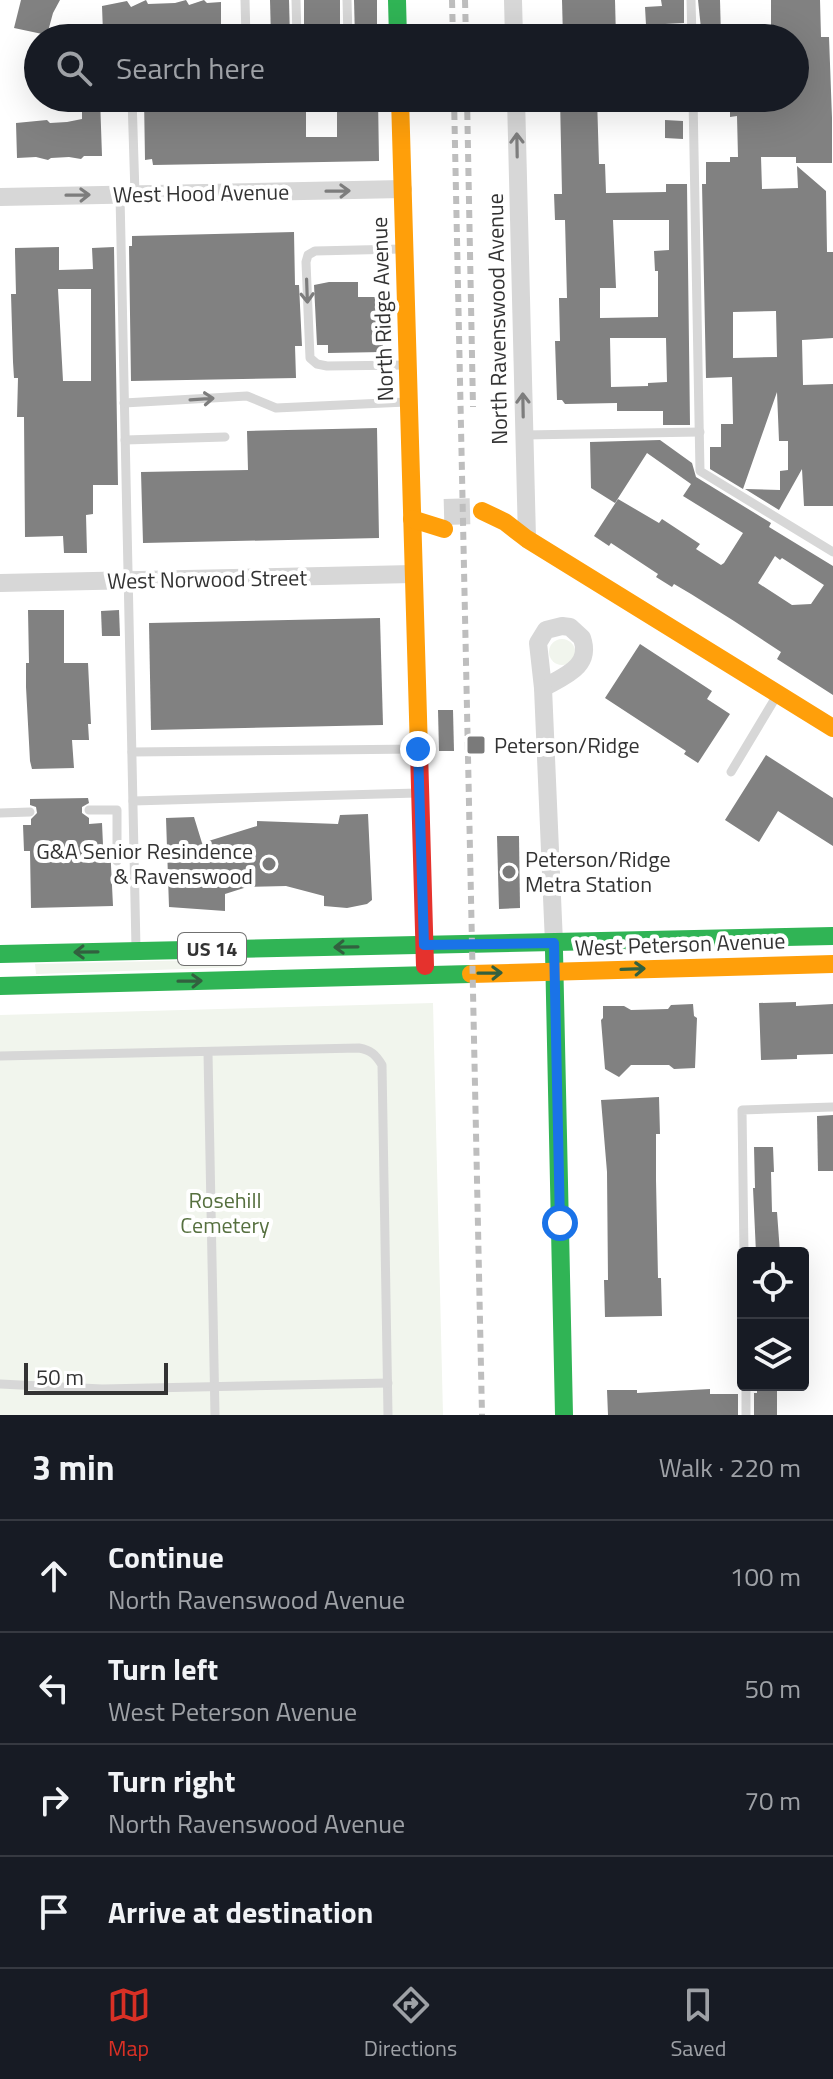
<!DOCTYPE html>
<html lang="en">
<head>
<meta charset="utf-8">
<style>
	:root { --surface:#171b24; --page:#242831; --text:#f1f3f6; --muted:#9ea1a6; --line:#363941; --accent:#d93025 }
	body { margin:0; font-family:"Titillium Web",sans-serif; background:var(--page); color:var(--text) }
	.controls { position:absolute; right:24px; bottom:24px; display:grid; overflow:hidden; border-radius:8px; box-shadow:0 8px 32px #0002 }
	.controls button { width:72px; height:72px; display:grid; place-items:center; padding:0; border:0; border-bottom:2px solid var(--line); background:var(--surface); color:var(--text); font:40px sans-serif }
	.scale { position:absolute; left:24px; bottom:20px; width:144px; box-sizing:border-box; padding-left:8px; border:4px solid #333; border-top:0; font-size:22px; line-height:28px; white-space:nowrap; color:#333; -webkit-text-stroke:6px #fff; paint-order:stroke }
	.stop { position:absolute; width:24px; height:24px; margin:-18px; border:6px solid #1a73e8; border-radius:50%; background:#fff }
	.stop.end { background:#1a73e8; border-color:#fff; box-shadow:0 2px 8px #0008 }
	.list { margin:0; padding:0; list-style:none }
	h2 { display:flex; justify-content:space-between; align-items:center; height:104px; margin:0; padding:0 32px; font-size:34px }
	h2 small { font-size:26px; font-weight:400; color:var(--muted) }
	.list li { display:grid; grid-template-columns:52px 1fr auto; gap:24px; align-items:center; box-sizing:border-box; height:112px; padding:0 32px; border-top:2px solid var(--line) }
	.list b { display:block; font-size:30px; white-space:nowrap }
	.list p { margin:0; font-size:26px; white-space:nowrap; color:var(--muted) }
	.list em { font-size:26px; font-style:normal; color:var(--muted) }
	.icon { flex:none; width:44px; height:44px; fill:none; stroke:currentColor; stroke-width:2; stroke-linecap:round; stroke-linejoin:round }
	.map { position:relative; flex:none; width:833px; height:1415px; overflow:hidden }
	.search { position:absolute; background:var(--surface); box-shadow:0 8px 32px #0002; left:24px; right:24px; top:24px; height:88px; display:flex; align-items:center; gap:20px; box-sizing:border-box; padding:0 28px; border-radius:44px; color:var(--muted); font-size:30px }
	.sheet { height:552px; background:var(--surface) }
	nav { display:flex; justify-content:space-around; align-items:center; box-sizing:border-box; height:112px; border-top:2px solid var(--line); background:var(--surface); font-size:22px; color:var(--muted) }
	nav a { display:grid; justify-items:center; gap:4px }
	nav .on { color:var(--accent) }
	.map>svg:first-child { display:block }
	.green { fill:#f1f5ed }
	.building { fill:#818181; fill-rule:evenodd }
	.lines { fill:none; stroke-linecap:round; stroke-linejoin:round }
	.secondary-tunnel { stroke:#d6d6d6; stroke-width:26; stroke-dasharray:26 13; stroke-linecap:butt }
	.lane { stroke:#d7d7d7; stroke-width:9 }
	.street { stroke:#d7d7d7; stroke-width:18 }
	.fast { stroke:#30b455; stroke-width:18 }
	.slow { stroke:#ff9f0a; stroke-width:18 }
	.jam { stroke:#e5322d; stroke-width:18 }
	.rail { stroke:#bebebe; stroke-width:6; stroke-dasharray:8 6; stroke-linecap:butt }
	.oneway { stroke:#7d7d7d }
	.oneway2 { stroke:#32603f }
	.route { stroke:#1a73e8; stroke-width:10 }
	.poi-dot { fill:#7a7a7a; stroke:#fff; stroke-width:3 }
	.labels { text-anchor:middle; stroke-width:8; stroke-linejoin:round; paint-order:stroke }
	.shield { fill:#fff; stroke:#707070; stroke-width:2 }
	.shield-label { font-size:20px; font-weight:bold; fill:#333 }
	.street-label { font-size:22px; fill:#333; stroke:#fff }
	.poi-label { font-size:22px; fill:#333; stroke:#fff; text-anchor:start }
	.park-label { font-size:22px; fill:#56703f; stroke:#fff }
</style>
</head>
<body>
<div class="map">
<svg width="833" height="1415" viewBox="0 0 833 1415">
	<rect width="100%" height="100%" fill="#fff"/>
	<g class="green">
		<circle cx="562" cy="652" r="13"/>
		<polygon points="242,959 242,967 36,974 35,964"/>
		<polygon points="433,1003 443,1415 0,1415 0,1015"/>
	</g>
	<g class="building">
		<polygon points="21,0 60,0 53,13 47,35 14,28"/>
		<polygon points="146,0 148,4 175,3 186,0 189,5 204,0 207,3 221,2 221,30 103,33 102,6 127,1 131,7"/>
		<polygon points="270,0 289,0 290,38 271,38"/>
		<rect x="304" y="0" width="36" height="38"/>
		<polygon points="354,0 377,0 377,38 355,38"/>
		<polygon points="562,0 615,0 616,38 563,38"/>
		<polygon points="661,0 684,0 684,23 646,25 645,7 662,6"/>
		<polygon points="698,0 720,0 721,38 702,38"/>
		<path d="M 771,0 L 820,0 L 821,37 L 829,37 L 832,118 L 832,163 L 796,163 L 796,157 L 761,157 L 762,189 L 798,188 L 797,166 L 826,191 L 827,252 L 833,252 L 833,338 L 802,340 L 803,385 L 833,384 L 833,506 L 804,506 L 802,469 L 779,510 L 745,489 L 780,490 L 780,471 L 788,470 L 788,441 L 779,441 L 777,392 L 743,489 L 710,469 L 710,447 L 721,447 L 721,424 L 733,424 L 732,377 L 706,378 L 702,184 L 706,184 L 706,162 L 730,162 L 730,157 L 738,157 L 737,116 L 730,117 L 730,98 L 795,98 L 795,38 L 771,38 ZM 776,311 L 777,357 L 733,358 L 733,312 Z"/>
		<polygon points="82,98 100,98 102,156 84,156 81,159 69,157 51,158 48,160 36,157 17,158 16,123 47,120 50,123 67,122 82,119"/>
		<polygon points="144,98 198,98 197,111 230,112 230,98 248,98 248,111 306,110 306,137 337,137 337,98 378,98 379,161 153,165 152,159 145,160"/>
		<path d="M 560,98 L 597,98 L 599,164 L 605,164 L 606,193 L 666,192 L 666,184 L 687,184 L 690,425 L 663,425 L 663,411 L 617,411 L 617,403 L 565,404 L 562,400 L 557,400 L 555,341 L 560,341 L 559,298 L 567,298 L 565,220 L 555,220 L 554,194 L 562,194 ZM 613,220 L 669,220 L 669,250 L 654,251 L 655,271 L 658,271 L 658,317 L 600,318 L 600,288 L 616,288 ZM 610,338 L 666,338 L 667,382 L 648,383 L 648,386 L 611,387 Z"/>
		<polygon points="665,120 683,121 683,139 665,138"/>
		<polygon points="294,232 295,285 299,285 302,346 295,346 296,378 131,381 129,246 132,246 132,236"/>
		<path d="M 59,247 L 59,270 L 93,269 L 92,248 L 114,247 L 118,485 L 93,485 L 93,514 L 86,515 L 87,553 L 64,553 L 63,536 L 25,537 L 24,417 L 17,417 L 18,378 L 14,378 L 13,362 L 11,294 L 16,294 L 15,252 L 15,248 ZM 58,289 L 91,289 L 91,381 L 63,381 Z"/>
		<polygon points="329,282 358,282 358,297 382,297 383,352 328,353 328,345 317,345 314,285"/>
		<polygon points="377,428 379,538 143,543 141,472 248,470 247,431"/>
		<path d="M 660,440 L 692,463 L 696,477 L 771,523 L 769,527 L 833,566 L 833,695 L 777,659 L 781,652 L 734,621 L 691,594 L 674,584 L 672,587 L 656,577 L 658,574 L 611,543 L 609,546 L 594,536 L 618,499 L 659,523 L 662,519 L 700,544 L 696,549 L 721,565 L 724,563 L 743,533 L 683,496 L 691,484 L 647,453 L 615,503 L 591,488 L 590,442 ZM 775,556 L 780,560 L 782,558 L 824,585 L 811,604 L 792,605 L 758,583 Z"/>
		<polygon points="28,610 64,610 64,663 88,663 91,724 88,724 89,740 72,740 74,768 32,769 30,761 26,687 26,663 29,663"/>
		<polygon points="119,610 120,636 102,636 101,611"/>
		<polygon points="380,618 383,725 151,730 149,623"/>
		<polygon points="640,644 712,691 707,699 730,714 698,763 684,754 686,751 605,698"/>
		<polygon points="438,710 453,710 454,751 439,751"/>
		<polygon points="766,755 833,798 833,846 778,811 759,842 725,820"/>
		<polygon points="88,798 89,803 82,807 82,813 89,818 89,824 102,823 103,845 110,845 113,906 31,908 30,851 24,851 23,825 31,825 31,819 37,813 36,807 30,805 30,799"/>
		<polygon points="368,814 372,900 367,904 347,908 324,906 324,896 286,886 247,887 225,894 225,911 169,907 166,818 194,817 202,843 257,826 257,821 338,824 340,815"/>
		<polygon points="497,836 519,836 520,908 499,909"/>
		<polygon points="796,1002 796,1006 833,1004 833,1054 797,1055 797,1059 761,1060 759,1003"/>
		<polygon points="693,1004 694,1016 697,1018 695,1068 674,1069 669,1065 631,1065 619,1077 605,1069 601,1020 603,1018 603,1006 624,1006 631,1010 668,1009 671,1005"/>
		<polygon points="659,1097 660,1134 656,1134 656,1180 658,1278 661,1278 662,1316 605,1317 604,1280 608,1280 607,1172 601,1100"/>
		<polygon points="833,1115 833,1171 818,1171 817,1116"/>
		<polygon points="754,1147 773,1147 774,1172 771,1172 772,1212 777,1212 780,1253 756,1253 753,1188 755,1188"/>
		<polygon points="757,1385 777,1385 777,1415 754,1415 754,1393 757,1393"/>
		<polygon points="710,1389 710,1394 738,1394 738,1415 608,1415 607,1390 637,1390 637,1393"/>
	</g>
	<g class="lines">
		<polyline class="secondary-tunnel" points="444,512 482,511"/>
		<g class="lane">
			<polyline points="245,0 246,38"/>
			<polyline points="296,0 297,38"/>
			<polyline points="347,0 348,38"/>
			<polyline points="691,0 692,38"/>
			<polyline points="132,98 135,194"/>
			<polyline points="693,98 700,471 833,552"/>
			<polyline points="120,195 136,948"/>
			<polyline points="401,249 315,251 308,255 306,262 310,358 317,364 327,366 407,365"/>
			<polyline points="124,403 247,396 276,408 406,402"/>
			<polyline points="524,435 700,432"/>
			<polyline points="125,440 225,437"/>
			<polyline points="132,752 418,749"/>
			<polyline points="731,772 776,697"/>
			<polyline points="133,801 417,793"/>
			<polyline points="89,810 117,810 117,861"/>
			<polyline points="0,813 30,812"/>
			<polyline points="208,1053 215,1415"/>
			<path d="M 0,1056 L 359,1048 C 371,1050 376,1055 382,1065 L 388,1415"/>
			<polyline points="744,1253 742,1110 833,1107"/>
			<polyline points="0,1384 102,1389 388,1383"/>
			<polyline points="746,1385 746,1415"/>
		</g>
		<g class="street">
			<polyline points="513,0 514,38"/>
			<polyline points="516,98 527,539"/>
			<polyline points="0,197 403,189"/>
			<polyline points="0,583 413,574"/>
			<path d="M 562,626 L 570,627 L 582,638 C 592,667 564,676 543,688 L 538,643 L 546,630 Z"/>
			<polyline points="543,688 554,943"/>
		</g>
		<g class="fast">
			<polyline points="397,0 398,38"/>
			<polyline points="554,951 564,1415"/>
			<polyline points="0,954 833,936"/>
			<polyline points="0,986 471,974"/>
		</g>
		<g class="slow">
			<polyline points="400,98 419,751"/>
			<polyline points="482,511 505,522 527,539 833,728"/>
			<polyline points="412,519 444,529"/>
			<polyline points="471,974 833,964"/>
		</g>
		<polyline class="jam" points="419,751 425,966"/>
		<g class="rail">
			<polyline points="452,0 453,38"/>
			<polyline points="465,0 466,38"/>
			<polyline points="454,98 482,1415"/>
			<polyline points="467,98 473,407"/>
		</g>
	</g>
	<defs><path id="oneway-shaft" d="M-6 0H5M1.5-3L5.5 0L1.5 3" fill="none" stroke-width="1.6" stroke-linecap="round" stroke-linejoin="round" transform="scale(2)"/></defs>
	<g class="oneway">
		<use href="#oneway-shaft" transform="translate(517 145) rotate(-91)"/>
		<use href="#oneway-shaft" transform="translate(338 191) rotate(-1)"/>
		<use href="#oneway-shaft" transform="translate(78 195) rotate(-1)"/>
		<use href="#oneway-shaft" transform="translate(307 291) rotate(88)"/>
		<use href="#oneway-shaft" transform="translate(202 399) rotate(-4)"/>
		<use href="#oneway-shaft" transform="translate(523 405) rotate(-91)"/>
	</g>
	<g class="oneway2">
		<use href="#oneway-shaft" transform="translate(346 947) rotate(179)"/>
		<use href="#oneway-shaft" transform="translate(86 952) rotate(179)"/>
		<use href="#oneway-shaft" transform="translate(633 969) rotate(-2)"/>
		<use href="#oneway-shaft" transform="translate(490 973) rotate(-1)"/>
		<use href="#oneway-shaft" transform="translate(190 981) rotate(-1)"/>
	</g>
	<g class="lines">
		<polyline class="route" points="418,749 424,945 554,943 560,1223"/>
	</g>
	<g class="poi-dot">
		<rect x="466" y="735" width="20" height="20" rx="4"/>
		<circle cx="269" cy="864" r="8"/>
		<circle cx="509" cy="872" r="8"/>
	</g>
	<g class="labels">
		<rect class="shield" x="178" y="933" width="68" height="32" rx="6"/>
		<g class="shield-label">
			<text x="212" y="956">US 14</text>
		</g>
		<g class="street-label">
			<text transform="translate(201 193) rotate(-1)" y="8">West Hood Avenue</text>
			<text transform="translate(382 309) rotate(-92)" y="8">North Ridge Avenue</text>
			<text transform="translate(497 319) rotate(-91)" y="8">North Ravenswood Avenue</text>
			<text transform="translate(207 579) rotate(-1)" y="8">West Norwood Street</text>
			<text transform="translate(680 944) rotate(-2)" y="8">West Peterson Avenue</text>
		</g>
		<g class="poi-label">
			<text x="494" y="753">Peterson/Ridge</text>
			<text x="253" y="859" text-anchor="end">G&amp;A Senior Resindence<tspan x="253" dy="25">&amp; Ravenswood</tspan></text>
			<text x="525" y="867">Peterson/Ridge<tspan x="525" dy="25">Metra Station</tspan></text>
		</g>
		<g class="park-label">
			<text x="225" y="1208">Rosehill<tspan x="225" dy="25">Cemetery</tspan></text>
		</g>
	</g>
</svg>
<div class="controls">
<button><svg class="icon" aria-label="locate" viewBox="0 0 24 24"><circle cx="12" cy="12" r="6"/><path d="M12 2v4M12 18v4M2 12h4M18 12h4"/></svg></button>
<button><svg class="icon" aria-label="layers" viewBox="0 0 24 24"><path d="M12 4l9 5-9 5-9-5zM3 14l9 5 9-5"/></svg></button>
</div>
<div class="scale">50 m</div>
<div class="stop" style="left:560px;top:1223px"></div>
<div class="stop end" style="left:418px;top:749px"></div>
<div class="search"><svg class="icon" aria-label="search" viewBox="0 0 24 24"><circle cx="10" cy="10" r="6"/><path d="M15 15l6 6"/></svg>Search here</div>
</div>
<section class="sheet">
<h2>3 min<small>Walk · 220 m</small></h2>
<ul class="list">
<li><svg class="icon" aria-label="ahead" viewBox="0 0 24 24"><path d="M12 20V5M6 11l6-6 6 6"/></svg><div><b>Continue</b><p>North Ravenswood Avenue</p></div><em>100 m</em></li>
<li><svg class="icon" aria-label="left" viewBox="0 0 24 24"><path d="M17 20v-9H6M10 6l-5 5 5 5"/></svg><div><b>Turn left</b><p>West Peterson Avenue</p></div><em>50 m</em></li>
<li><svg class="icon" aria-label="right" viewBox="0 0 24 24"><path d="M7 20v-9h11M14 6l5 5-5 5"/></svg><div><b>Turn right</b><p>North Ravenswood Avenue</p></div><em>70 m</em></li>
<li><svg class="icon" aria-label="arrive" viewBox="0 0 24 24"><path d="M6 21V4h12l-3 4 3 4H6"/></svg><div><b>Arrive at destination</b></div></li>
</ul>
</section>
<nav>
<a class="on"><svg class="icon" aria-label="map" viewBox="0 0 24 24"><path d="M3 6l6-2 6 2 6-2v14l-6 2-6-2-6 2zM9 4v14M15 6v14"/></svg>Map</a>
<a><svg class="icon" aria-label="directions" viewBox="0 0 24 24"><path d="M12 3l9 9-9 9-9-9zM9 14v-3h6M13 9l2 2-2 2"/></svg>Directions</a>
<a><svg class="icon" aria-label="saved" viewBox="0 0 24 24"><path d="M7 4h10v16l-5-4-5 4z"/></svg>Saved</a>
</nav>
</body>
</html>
